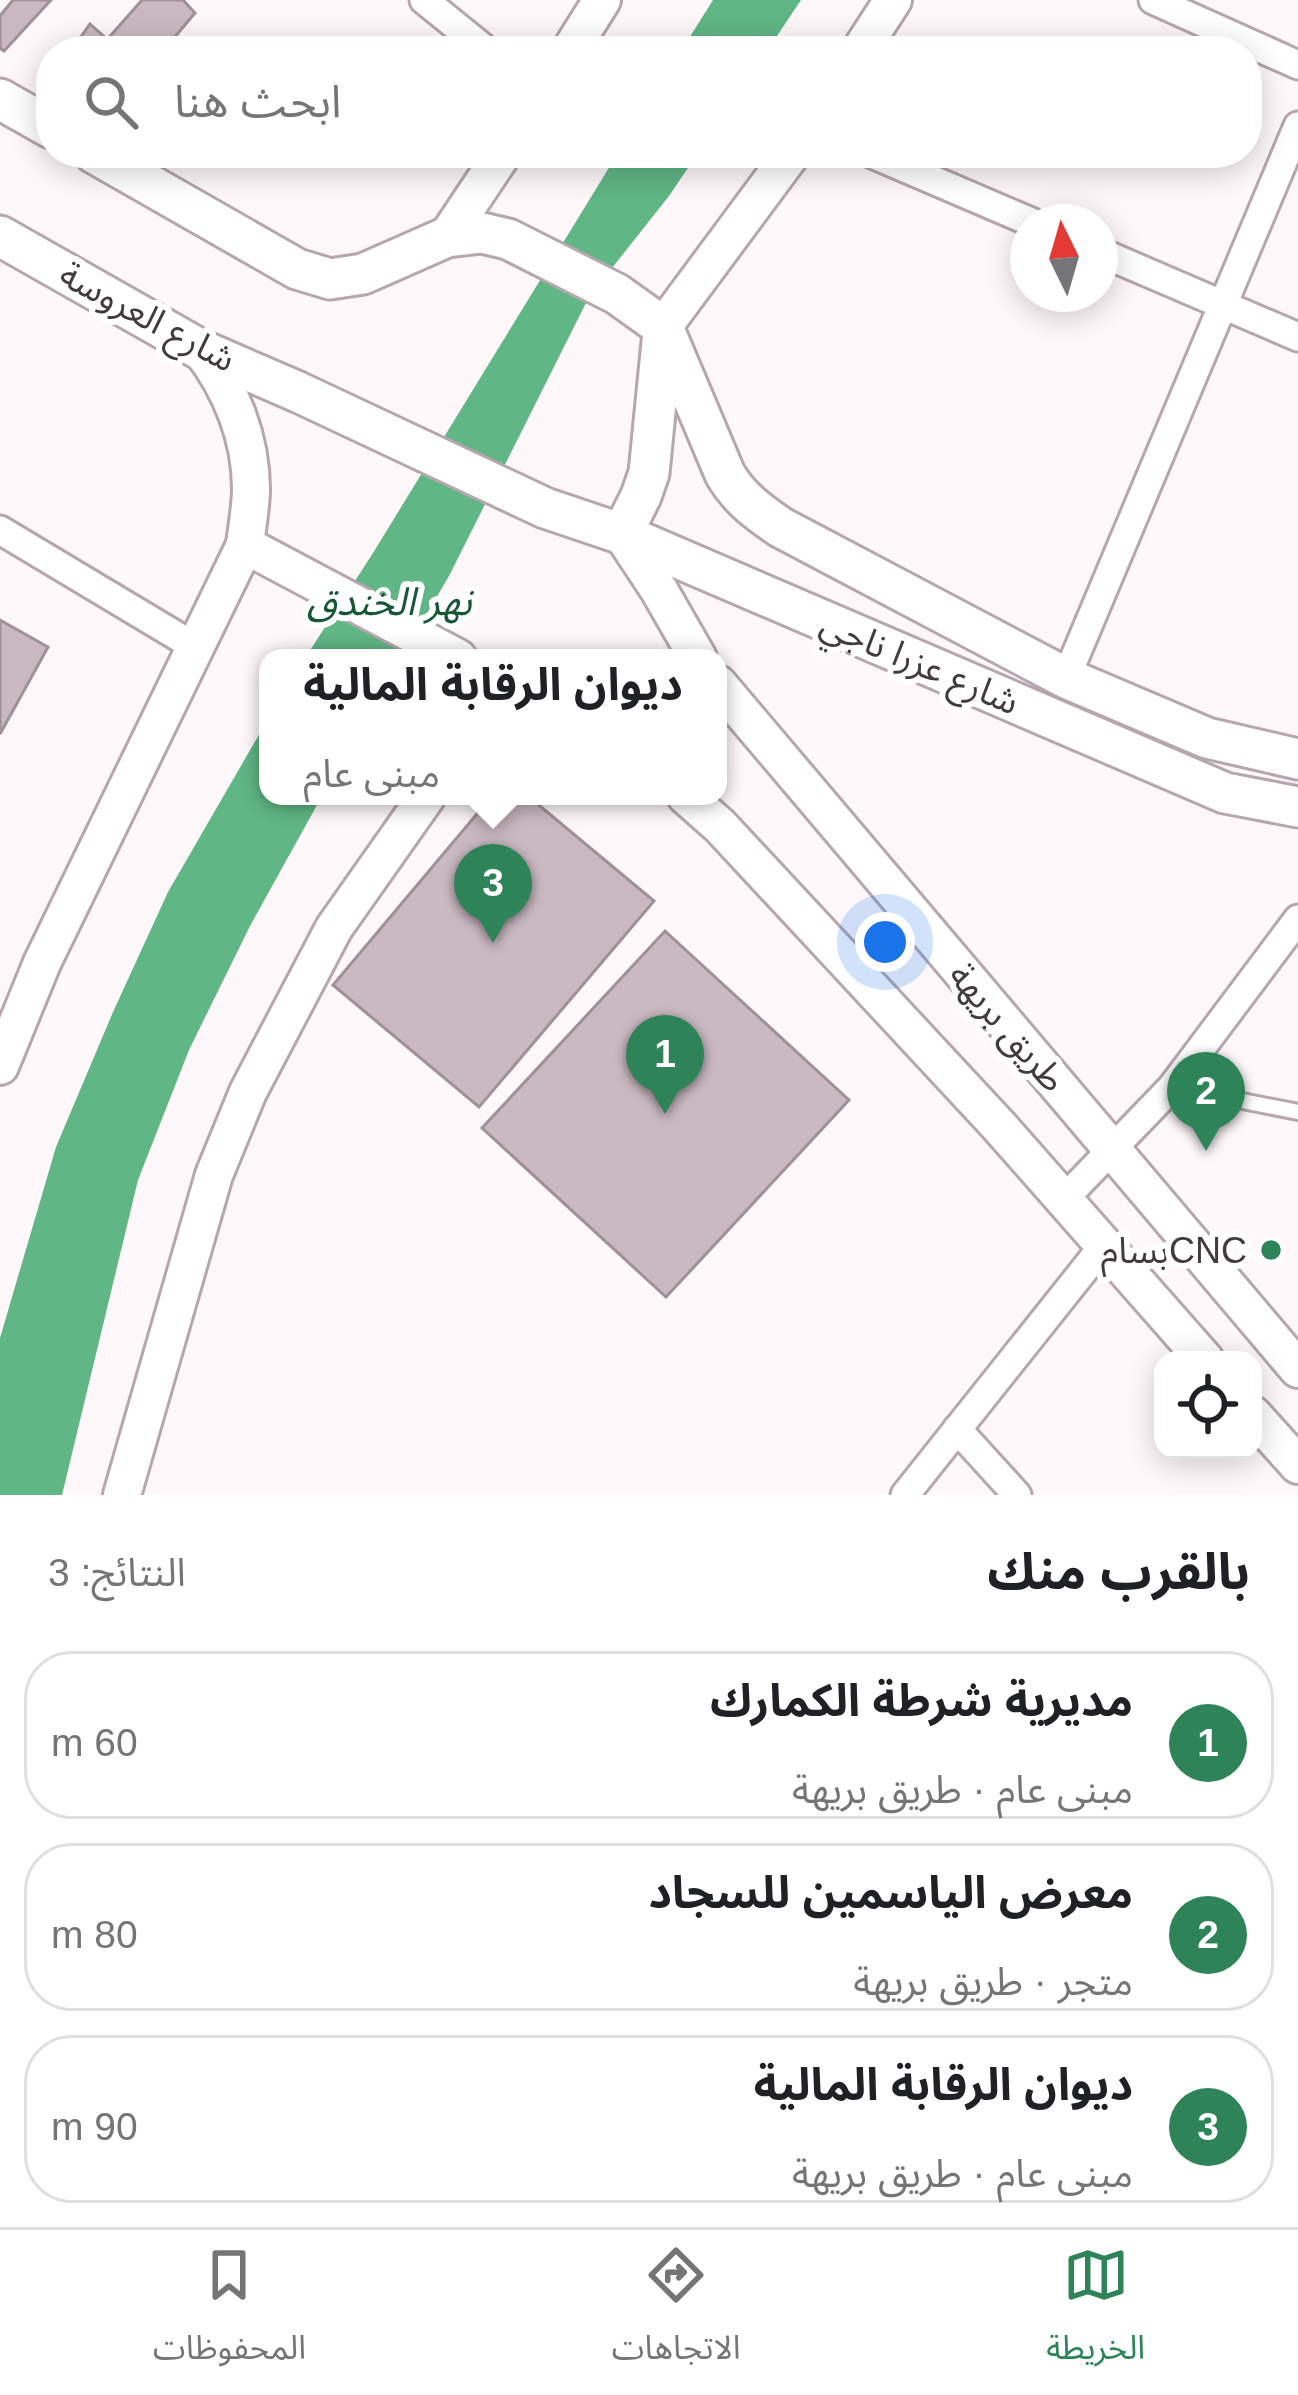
<!DOCTYPE html>
<html lang="ar">
<head>
<meta charset="utf-8">
<style>
	:root { --surface:#fff; --page:#f6f6f6; --text:#202124; --muted:#757577; --line:#e0e0e0; --accent:#2e8458 }
	body { margin:0; font-family:Helvetica,"Noto Sans Arabic",sans-serif; background:var(--page); color:var(--text); direction:rtl }
	.controls { position:absolute; right:36px; bottom:36px; display:grid; overflow:hidden; border-radius:24px; box-shadow:0 6px 30px #0003 }
	.controls button { width:108px; height:108px; display:grid; place-items:center; padding:0; border:0; border-bottom:3px solid var(--line); background:var(--surface); color:var(--text); font:60px sans-serif }
	.compass { position:absolute; left:1010px; top:204px; width:108px; height:108px; border-radius:50%; background:var(--surface); box-shadow:0 6px 30px #0003; rotate:355deg }
	.you { position:absolute; left:885px; top:942px; width:42px; height:42px; margin:-30px; border:9px solid #fff; border-radius:50%; background:#1a73e8; box-shadow:0 0 0 18px #1a73e833 }
	.badge { display:grid; place-items:center; width:78px; height:78px; border-radius:50%; background:var(--accent); color:#fff; font-size:39px; font-weight:700 }
	.pin { position:absolute; translate:-50% -99px; filter:drop-shadow(0 3px 6px #0008) }
	.pin::after { content:''; position:absolute; top:63px; width:42px; height:36px; background:inherit; clip-path:polygon(0 0,100% 0,50% 100%) }
	.popup { position:absolute; left:259px; top:649px; width:468px; height:156px; box-sizing:border-box; display:grid; place-content:center; border-radius:24px; background:var(--surface); filter:drop-shadow(0 3px 9px #0005); font-size:39px; white-space:nowrap; color:var(--muted) }
	.popup b { font-size:45px; color:var(--text) }
	.popup::after { content:''; position:absolute; left:50%; top:100%; margin-left:-24px; border:24px solid transparent; border-top-color:var(--surface) }
	.list { margin:0; padding:0; list-style:none }
	h2 { display:flex; justify-content:space-between; align-items:center; height:156px; margin:0; padding:0 48px; font-size:51px }
	h2 small { font-size:39px; font-weight:400; color:var(--muted) }
	.list li { display:grid; grid-template-columns:78px 1fr auto; gap:36px; align-items:center; box-sizing:border-box; height:168px; margin:0 24px 24px; padding:0 24px; border:3px solid var(--line); border-radius:48px }
	.list b { display:block; font-size:45px; white-space:nowrap }
	.list p { margin:0; font-size:39px; white-space:nowrap; color:var(--muted) }
	.list em { font-size:39px; font-style:normal; color:var(--muted) }
	.icon { flex:none; width:66px; height:66px; fill:none; stroke:currentColor; stroke-width:2; stroke-linecap:round; stroke-linejoin:round }
	.map { position:relative; flex:none; width:1298px; height:1495px; overflow:hidden; direction:ltr }
	.search { position:absolute; background:var(--surface); box-shadow:0 6px 30px #0003; left:36px; right:36px; top:36px; height:132px; display:flex; align-items:center; gap:30px; box-sizing:border-box; padding:0 42px; border-radius:48px; color:var(--muted); font-size:45px }
	.sheet { height:732px; background:var(--surface) }
	nav { display:flex; justify-content:space-around; align-items:center; box-sizing:border-box; height:168px; border-top:3px solid var(--line); background:var(--surface); font-size:33px; color:var(--muted) }
	nav a { display:grid; justify-items:center; gap:6px }
	nav .on { color:var(--accent) }
	.map>svg:first-child { display:block }
	.water { fill:#60b685 }
	.building { fill:#cab9c1; stroke:#a09098; stroke-width:3 }
	.lines { fill:none; stroke-linecap:round; stroke-linejoin:round }
	.service-casing { stroke:#b6a6ae; stroke-width:20 }
	.minor-casing { stroke:#b6a6ae; stroke-width:33 }
	.secondary-casing { stroke:#b6a6ae; stroke-width:42 }
	.primary-casing { stroke:#b6a6ae; stroke-width:45 }
	.service { stroke:#fff; stroke-width:14 }
	.minor { stroke:#fff; stroke-width:27 }
	.secondary { stroke:#fff; stroke-width:36 }
	.primary { stroke:#fff; stroke-width:39 }
	.poi-dot { fill:#2e8458; stroke:#fff; stroke-width:4.5 }
	.labels { text-anchor:middle; stroke-width:12; stroke-linejoin:round; paint-order:stroke }
	.street-label { font-size:36px; fill:#413b3e; stroke:#fff }
	.poi-label { font-size:36px; fill:#413b3e; stroke:#fff; text-anchor:end }
	.water-label { font-size:39px; font-style:italic; fill:#165737; stroke:#fff }
</style>
</head>
<body>
<div class="map">
<svg width="1298" height="1495" viewBox="0 0 1298 1495">
	<rect width="100%" height="100%" fill="#fef8fb"/>
	<g class="water">
		<polygon points="713,0 801,0 767,51 681,51"/>
		<polygon points="618,153 698,153 669,196 589,297 449,576 401,658 305,658 373,553"/>
		<polygon points="268,719 268,796 322,796 250,926 189,1050 138,1180 62,1495 0,1495 0,1338 56,1147 113,1012 168,892"/>
	</g>
	<g class="building">
		<polygon points="13,0 51,0 4,51 0,48 0,16"/>
		<polygon points="142,0 183,0 195,13 163,51 97,51"/>
		<polygon points="90,24 116,47 112,51 71,51"/>
		<polygon points="0,620 48,647 0,734"/>
		<polygon points="492,796 528,796 654,901 479,1107 333,985"/>
		<polygon points="665,931 849,1100 666,1297 482,1128"/>
	</g>
	<g class="lines">
		<g class="service-casing">
			<polyline id="service" points="1172,1087 1298,1112"/>
		</g>
		<g class="minor-casing">
			<g id="minor">
				<polyline points="424,0 487,51"/>
				<polyline points="1153,0 1298,65"/>
				<polyline points="870,153 1031,222"/>
				<polyline points="1100,252 1298,337"/>
				<polyline points="0,530 197,648"/>
				<polyline points="1066,678 1298,126"/>
				<polyline points="1063,1200 1172,1087 1298,919"/>
				<polyline points="957,1429 1017,1495"/>
				<polyline points="905,1495 1104,1245"/>
			</g>
		</g>
		<g class="secondary-casing">
			<g id="secondary">
				<polyline points="570,51 602,0"/>
				<polyline points="860,51 893,0"/>
				<polyline points="447,237 503,153"/>
				<polyline points="663,327 792,153"/>
				<path d="M 201,350 C 231,389 251,438 251,489 C 251,507 247,527 245,545 L 458,658"/>
				<polyline points="622,534 659,590 698,658"/>
				<polyline points="718,684 1298,1369"/>
				<polyline points="686,796 720,826 999,1126 1205,1360"/>
				<polyline points="0,1066 42,963 245,545"/>
				<polyline points="1253,1415 1298,1465"/>
				<polyline points="122,1495 214,1175 248,1092 334,928 427,796"/>
			</g>
		</g>
		<g class="primary-casing">
			<g id="primary">
				<polyline points="0,99 51,128"/>
				<polyline points="94,153 297,269 330,279 363,274 447,237 482,233 508,239 617,294 663,327"/>
				<polyline points="0,236 201,350 298,392 545,508 622,534 1225,793 1298,807"/>
				<path d="M 663,327 L 725,474 C 739,498 757,511 780,527 L 1066,678 L 1207,738 L 1298,759"/>
				<polyline points="622,534 641,496 649,473 663,332"/>
			</g>
		</g>
		<use href="#service" class="service"/>
		<use href="#minor" class="minor"/>
		<use href="#secondary" class="secondary"/>
		<use href="#primary" class="primary"/>
	</g>
	<circle class="poi-dot" cx="1271" cy="1250" r="12"/>
	<g class="labels">
		<g class="street-label">
			<text transform="translate(148 316) rotate(28)" y="13">شارع العروسة</text>
			<text transform="translate(920 662) rotate(23)" y="13">شارع عزرا ناجي</text>
			<text transform="translate(1008 1027) rotate(49)" y="13">طريق بريهة</text>
		</g>
		<g class="poi-label">
			<text x="1247" y="1263">بسامCNC</text>
		</g>
		<g class="water-label">
			<text x="389" y="615">نهر الخندق</text>
		</g>
	</g>
</svg>
<div class="controls">
<button><svg class="icon" aria-label="locate" viewBox="0 0 24 24"><circle cx="12" cy="12" r="6"/><path d="M12 2v4M12 18v4M2 12h4M18 12h4"/></svg></button>
</div>
<svg class="compass" viewBox="-18 -18 36 36"><path d="M0-13l5 13h-10z" fill="#e53935"/><path d="M0 13l5-13h-10z" fill="#757577"/></svg>
<div class="you"></div>
<div class="pin badge" style="left:665px;top:1114px">1</div>
<div class="pin badge" style="left:1206px;top:1151px">2</div>
<div class="pin badge" style="left:493px;top:943px">3</div>
<div class="popup"><b>ديوان الرقابة المالية</b>مبنى عام</div>
<div class="search"><svg class="icon" aria-label="search" viewBox="0 0 24 24"><circle cx="10" cy="10" r="6"/><path d="M15 15l6 6"/></svg>ابحث هنا</div>
</div>
<section class="sheet">
<h2>بالقرب منك<small>النتائج: 3</small></h2>
<ul class="list">
<li><span class="badge">1</span><div><b>مديرية شرطة الكمارك</b><p>مبنى عام · طريق بريهة</p></div><em>60 m</em></li>
<li><span class="badge">2</span><div><b>معرض الياسمين للسجاد</b><p>متجر · طريق بريهة</p></div><em>80 m</em></li>
<li><span class="badge">3</span><div><b>ديوان الرقابة المالية</b><p>مبنى عام · طريق بريهة</p></div><em>90 m</em></li>
</ul>
</section>
<nav>
<a class="on"><svg class="icon" aria-label="map" viewBox="0 0 24 24"><path d="M3 6l6-2 6 2 6-2v14l-6 2-6-2-6 2zM9 4v14M15 6v14"/></svg>الخريطة</a>
<a><svg class="icon" aria-label="directions" viewBox="0 0 24 24"><path d="M12 3l9 9-9 9-9-9zM9 14v-3h6M13 9l2 2-2 2"/></svg>الاتجاهات</a>
<a><svg class="icon" aria-label="saved" viewBox="0 0 24 24"><path d="M7 4h10v16l-5-4-5 4z"/></svg>المحفوظات</a>
</nav>
</body>
</html>
